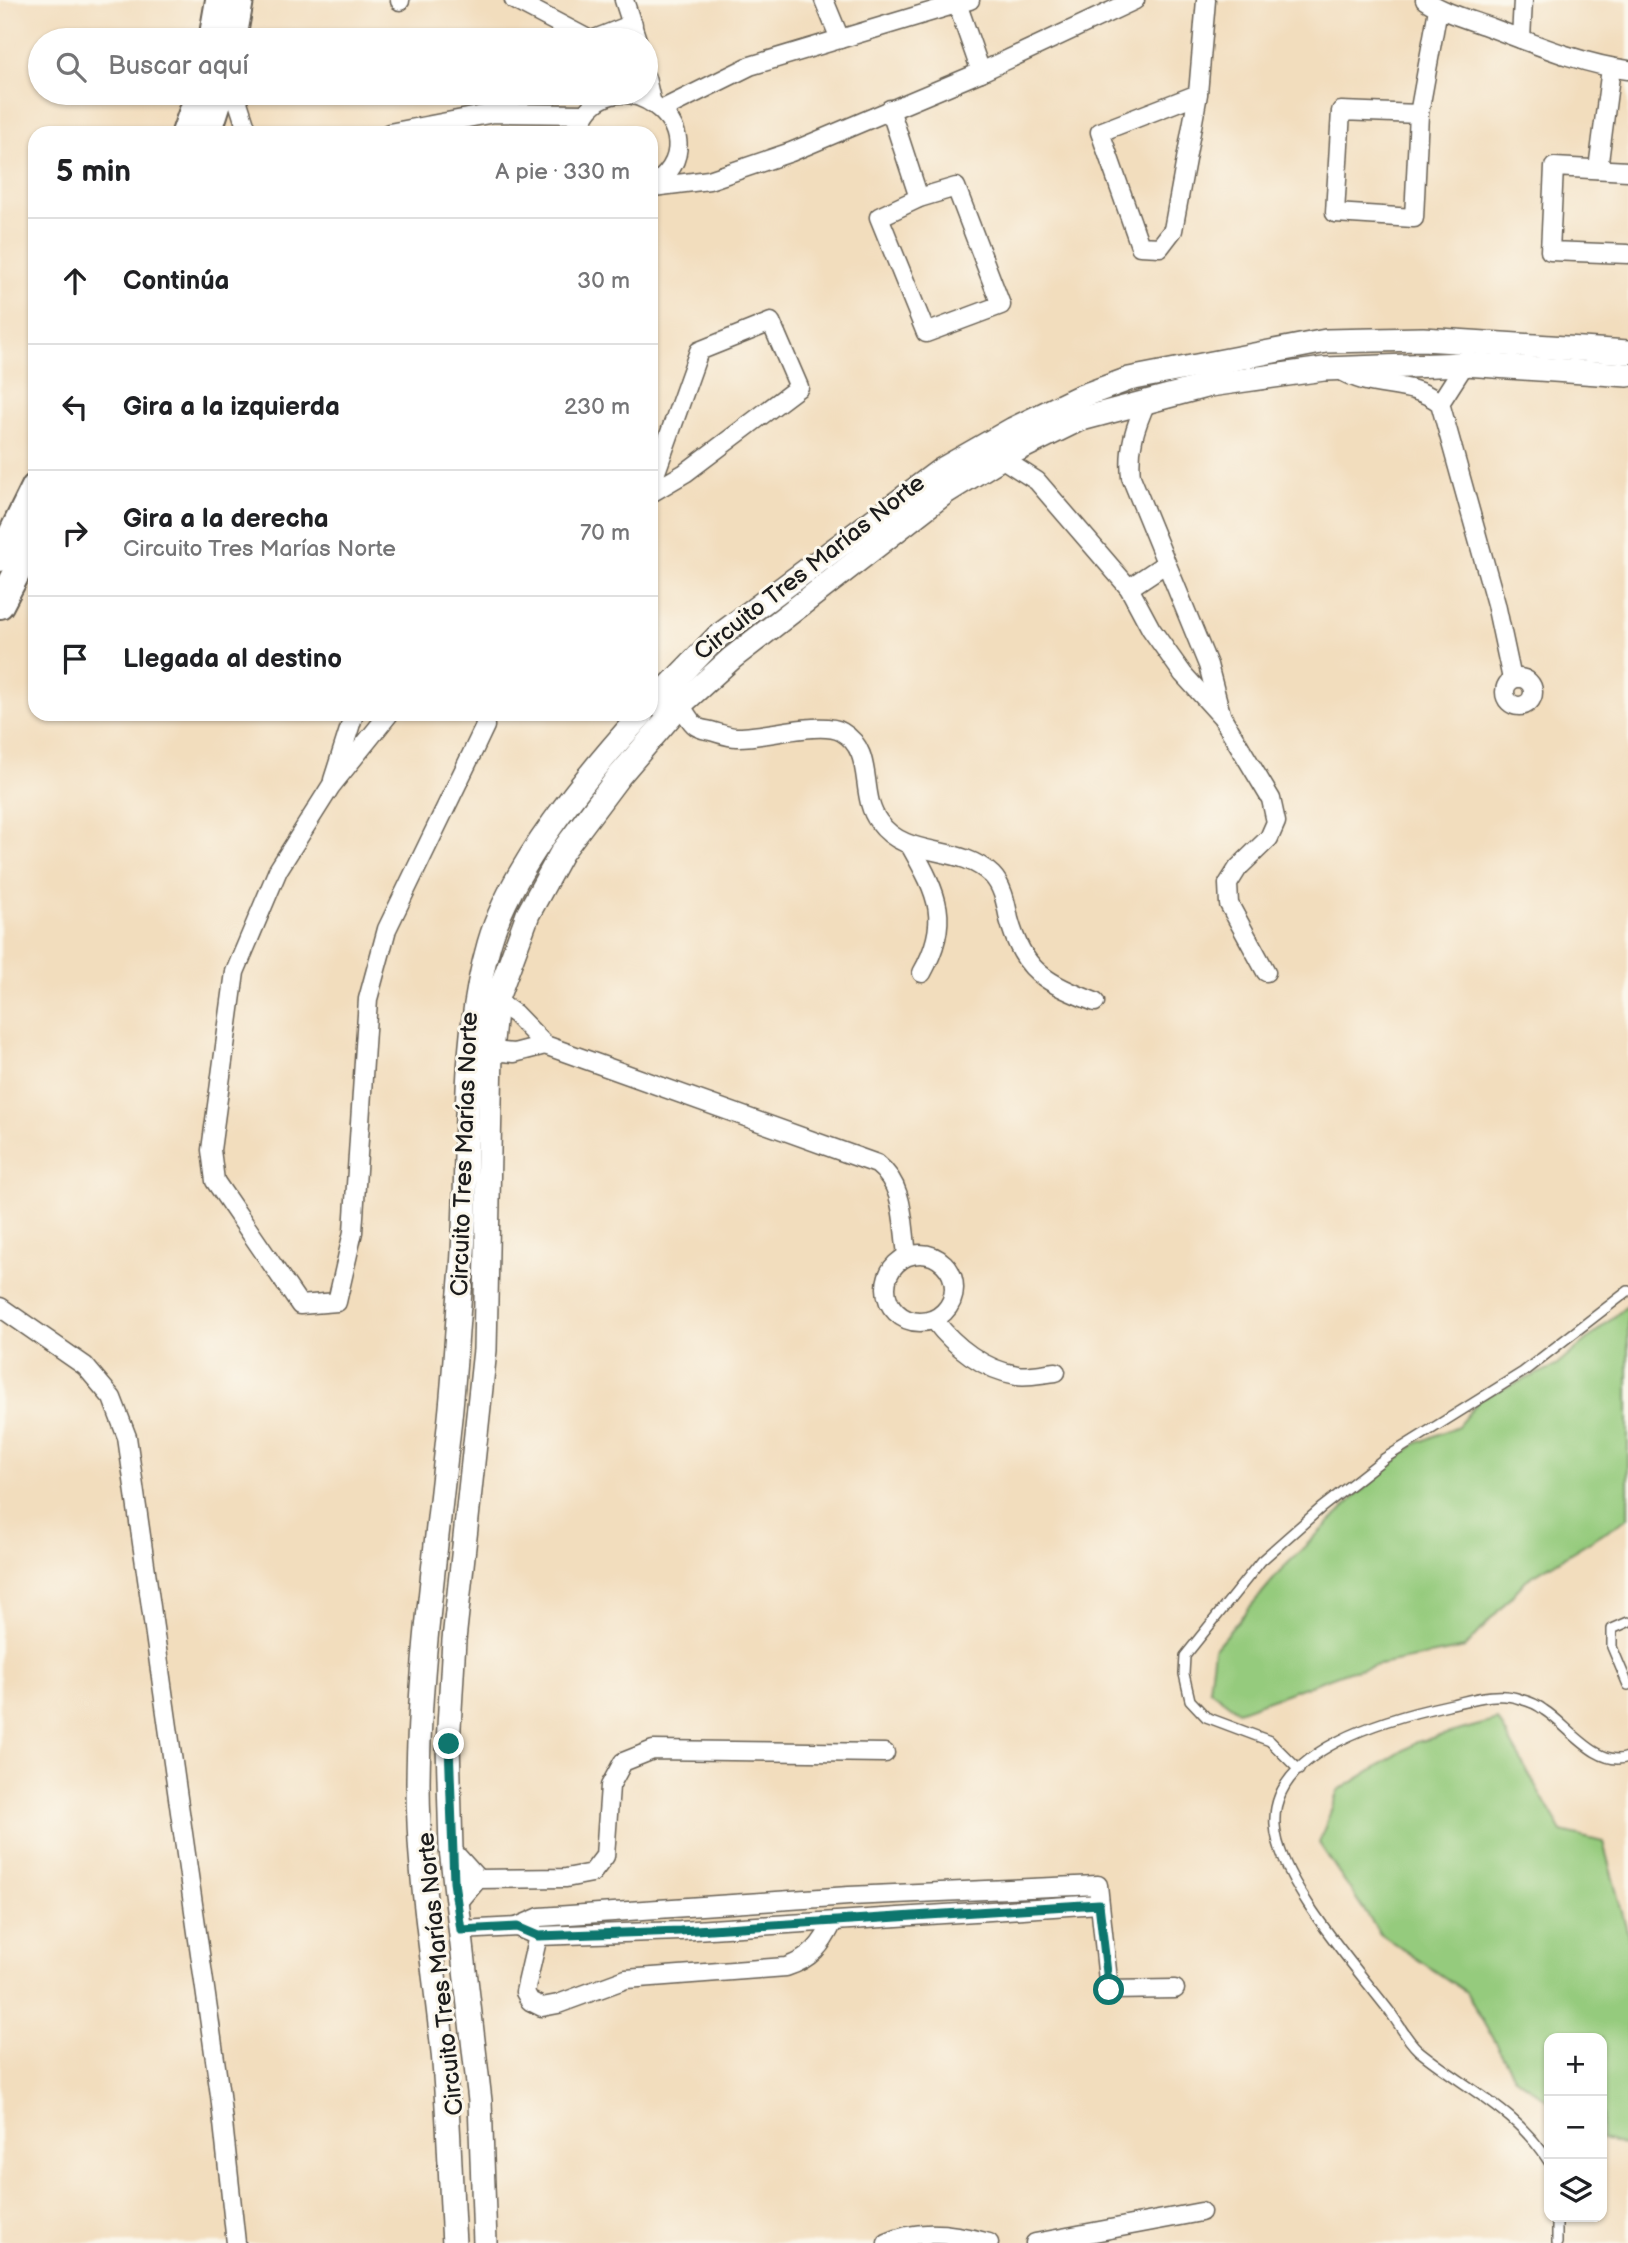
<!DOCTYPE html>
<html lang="es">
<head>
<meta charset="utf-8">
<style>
	:root { --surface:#fff; --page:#f6f6f6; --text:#202124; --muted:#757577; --line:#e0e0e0 }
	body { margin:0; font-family:"Balsamiq Sans",sans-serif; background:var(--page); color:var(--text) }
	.controls { position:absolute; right:21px; bottom:21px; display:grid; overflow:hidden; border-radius:14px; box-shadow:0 2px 5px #0004 }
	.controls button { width:63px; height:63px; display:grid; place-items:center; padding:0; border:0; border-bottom:2px solid var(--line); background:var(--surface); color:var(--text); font:35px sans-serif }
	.stop { position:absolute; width:21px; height:21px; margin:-16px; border:5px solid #0f766e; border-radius:50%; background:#fff }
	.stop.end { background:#0f766e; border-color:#fff; box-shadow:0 2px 7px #0008 }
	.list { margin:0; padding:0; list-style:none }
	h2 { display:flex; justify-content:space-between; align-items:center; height:91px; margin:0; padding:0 28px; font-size:30px }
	h2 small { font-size:23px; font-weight:400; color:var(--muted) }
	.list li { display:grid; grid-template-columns:46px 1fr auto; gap:21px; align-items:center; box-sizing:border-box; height:126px; padding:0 28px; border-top:2px solid var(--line) }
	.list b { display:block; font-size:26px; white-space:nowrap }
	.list p { margin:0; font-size:23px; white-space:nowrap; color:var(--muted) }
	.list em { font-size:23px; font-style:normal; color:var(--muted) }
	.icon { flex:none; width:38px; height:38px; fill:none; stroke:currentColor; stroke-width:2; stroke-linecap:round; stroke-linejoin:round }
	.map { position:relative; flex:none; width:1628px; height:2243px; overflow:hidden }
	.search { position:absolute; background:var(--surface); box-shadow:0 2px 5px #0004; left:28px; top:28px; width:630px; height:77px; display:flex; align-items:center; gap:18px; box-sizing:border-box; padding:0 24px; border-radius:38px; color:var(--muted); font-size:26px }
	.panel { position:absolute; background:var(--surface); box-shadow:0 2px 5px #0004; left:28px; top:126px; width:630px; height:595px; border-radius:21px }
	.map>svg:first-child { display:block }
	.green { fill:#95cb7d; stroke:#58744c; stroke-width:2 }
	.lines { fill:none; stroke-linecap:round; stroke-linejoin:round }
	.service-casing { stroke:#676054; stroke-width:12 }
	.minor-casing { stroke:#676054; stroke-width:21 }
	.tertiary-casing { stroke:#676054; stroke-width:26 }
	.secondary-casing { stroke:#676054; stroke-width:30 }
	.service { stroke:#fff; stroke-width:9 }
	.minor { stroke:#fff; stroke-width:18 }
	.tertiary { stroke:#fff; stroke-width:23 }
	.secondary { stroke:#fff; stroke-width:26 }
	.route { stroke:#0f766e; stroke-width:9 }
	.labels { text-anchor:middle; stroke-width:6; stroke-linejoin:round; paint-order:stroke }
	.street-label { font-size:24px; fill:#1c1c1c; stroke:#fbf7ec }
</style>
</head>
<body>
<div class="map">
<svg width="1628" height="2243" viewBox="0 0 1628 2243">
	<rect width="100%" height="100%" fill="#fbf7ec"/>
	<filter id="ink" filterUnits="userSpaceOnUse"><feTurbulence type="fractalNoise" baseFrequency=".0143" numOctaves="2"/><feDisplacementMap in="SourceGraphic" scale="14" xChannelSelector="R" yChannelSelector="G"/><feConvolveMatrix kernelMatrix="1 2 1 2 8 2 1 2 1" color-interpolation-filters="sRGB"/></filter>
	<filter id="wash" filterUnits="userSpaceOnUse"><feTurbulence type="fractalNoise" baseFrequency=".00686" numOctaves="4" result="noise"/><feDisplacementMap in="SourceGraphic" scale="28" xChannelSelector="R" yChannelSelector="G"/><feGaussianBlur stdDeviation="1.57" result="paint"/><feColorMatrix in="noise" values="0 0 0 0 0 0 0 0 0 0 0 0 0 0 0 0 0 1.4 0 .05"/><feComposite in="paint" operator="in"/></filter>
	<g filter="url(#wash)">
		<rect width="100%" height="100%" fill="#f2ddbd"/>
		<g class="green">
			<polygon points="1628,1305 1628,1518 1526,1580 1465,1648 1349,1671 1238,1711 1209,1689 1214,1649 1284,1567 1356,1496 1415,1444 1458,1426 1481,1398 1556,1366"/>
			<polygon points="1498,1720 1562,1832 1603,1842 1628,1934 1628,2146 1602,2139 1602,2038 1549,2038 1549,2102 1514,2076 1466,1992 1380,1934 1319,1843 1338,1791 1417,1742"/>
		</g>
	</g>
	<g filter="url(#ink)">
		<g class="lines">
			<g class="service-casing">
				<g id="service">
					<polyline points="1628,1622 1612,1629 1612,1647 1628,1685"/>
					<polyline points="1299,1770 1270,1741 1206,1717 1190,1700 1184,1674 1185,1656 1261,1561 1321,1508 1385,1458 1523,1372 1628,1291"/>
					<path d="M 1549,2162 C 1518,2111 1463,2087 1418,2050 C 1407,2040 1399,2024 1390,2012 C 1355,1966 1278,1881 1275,1825 C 1270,1749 1392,1717 1448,1705 C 1471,1700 1497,1691 1520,1699 C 1528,1701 1538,1705 1544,1710 C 1566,1723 1597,1769 1628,1757"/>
					<polyline points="1557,2243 1557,2217"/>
				</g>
			</g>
			<g class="minor-casing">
				<g id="minor">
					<polyline points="400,0 400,1"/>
					<polyline points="514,0 590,40"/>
					<polyline points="624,0 637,40"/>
					<polyline points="824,0 840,39"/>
					<path d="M 1425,0 C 1443,12 1464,18 1484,25 C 1530,42 1580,64 1628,70"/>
					<polyline points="958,6 981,72"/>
					<polyline points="1521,39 1523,0"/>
					<polyline points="592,40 633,24"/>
					<polyline points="646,78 651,100"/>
					<polyline points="235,93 248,133"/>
					<polyline points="1198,94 1100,132 1140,246 1160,247 1173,230 1198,94 1206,0"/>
					<polyline points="663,109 750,66 970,0"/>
					<polyline points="890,109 919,198"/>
					<polyline points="1419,114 1341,111 1335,213 1414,218 1419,114 1438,9"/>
					<polyline points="389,133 494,113 586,114"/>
					<path d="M 577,133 C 605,41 732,133 651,187"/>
					<polyline points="1598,169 1611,68"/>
					<polyline points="1628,171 1554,167 1550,251 1628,254"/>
					<polyline points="653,187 709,180 791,152 981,72 1135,0"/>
					<polygon points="956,187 1001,305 926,333 879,217 919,198"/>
					<path d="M 1338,369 C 1374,392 1407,378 1440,403 L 1496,604 L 1512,679"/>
					<path d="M 1147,400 C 1135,427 1128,447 1131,477 L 1208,665 L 1221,714"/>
					<polyline points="1440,403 1465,364"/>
					<polyline points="1001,458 1037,481 1129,588 1151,629 1183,674 1222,717 1271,799 1276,822 1269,838 1238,868 1228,884 1229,904 1266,972"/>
					<polyline points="651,486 699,351 771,322 799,387 685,473 651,493"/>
					<polyline points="1129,588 1165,564"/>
					<circle cx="1519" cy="692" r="14"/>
					<path d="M 680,705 C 685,711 690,722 696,726 C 699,729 707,730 711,731 C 719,733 728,737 737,737 C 763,738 821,720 842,732 C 876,752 858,795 879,822 C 906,860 959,843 992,875 C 1003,886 1006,904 1009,919 C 1023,972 1047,983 1095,1002"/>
					<polyline points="389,714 331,786 278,870 235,972 211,1150 215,1181 300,1305 337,1302 353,1232 368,999 387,929 475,747 485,726 484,714"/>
					<polyline points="333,780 354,714"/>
					<path d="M 911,847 C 938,895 951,921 922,973"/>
					<path d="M 496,1001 L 515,1014 L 545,1045 L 877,1164 C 905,1186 902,1221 907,1254"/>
					<polyline points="491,1051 514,1053 545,1045"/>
					<circle cx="920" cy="1288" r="34"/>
					<polyline points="0,1307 85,1366 112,1398 127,1437 220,2095 236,2243"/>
					<path d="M 935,1321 C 954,1346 984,1370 1017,1375 C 1028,1377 1044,1373 1056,1372"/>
					<polyline points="451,1849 478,1879"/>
					<polyline points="457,1904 478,1879 566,1878 592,1873 605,1856 610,1786 623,1762 653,1750 885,1753"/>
					<polyline points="517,1927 540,1917 849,1896 1098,1885 1109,1990 1175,1989"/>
					<polyline points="461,1930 517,1927 538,1936 680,1931 1099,1904"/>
					<path d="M 538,1936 L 525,1992 L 530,2001 L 542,2007 L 558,2004 L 626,1979 L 786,1967 C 811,1959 822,1945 833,1922"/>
					<path d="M 887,2243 C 917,2228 958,2234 989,2243"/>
					<polyline points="1035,2243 1201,2212"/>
				</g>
			</g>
			<g class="tertiary-casing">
				<g id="tertiary">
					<polyline points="651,705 716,638 941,470 1013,429 1077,398 1129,379 1326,341 1423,339 1628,352"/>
					<path d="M 454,2243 C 450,2180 449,2116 443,2052 C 434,1963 418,1874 418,1783 C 419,1664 437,1546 449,1427 C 455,1374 457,1321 462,1268 C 470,1161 459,1048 489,944 C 511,866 588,774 642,714"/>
					<polyline points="485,2243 480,2101 451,1849 448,1744 454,1640 485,1350 491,1051 496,1001 528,914 562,852 619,776 680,705 732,658 946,492 1001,458 1078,420 1210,385 1324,369 1465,364 1628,375"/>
				</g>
			</g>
			<g class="secondary-casing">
				<g id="secondary">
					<polyline points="212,40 219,0"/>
					<polyline points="233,40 240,0"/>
					<polyline points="185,133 199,93"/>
					<polyline points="208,133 221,93"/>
					<polyline points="0,558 35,487"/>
					<polyline points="0,605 35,538"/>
				</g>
			</g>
			<use href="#service" class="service"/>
			<use href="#minor" class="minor"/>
			<use href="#tertiary" class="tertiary"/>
			<use href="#secondary" class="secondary"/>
		</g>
	</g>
	<g class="lines" filter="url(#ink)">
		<polyline class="route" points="449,1744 454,1882 461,1930 517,1927 538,1936 680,1931 1099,1904 1109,1990"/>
	</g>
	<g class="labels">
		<g class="street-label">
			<text transform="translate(809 567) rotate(-38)" y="8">Circuito Tres Marías Norte</text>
			<text transform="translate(464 1154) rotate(-88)" y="8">Circuito Tres Marías Norte</text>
			<text transform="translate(440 1974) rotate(-96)" y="8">Circuito Tres Marías Norte</text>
		</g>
	</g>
</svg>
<div class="controls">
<button>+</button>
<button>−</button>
<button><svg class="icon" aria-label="layers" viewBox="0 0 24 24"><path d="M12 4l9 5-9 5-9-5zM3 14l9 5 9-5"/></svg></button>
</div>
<div class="stop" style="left:1109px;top:1990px"></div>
<div class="stop end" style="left:449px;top:1744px"></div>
<div class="search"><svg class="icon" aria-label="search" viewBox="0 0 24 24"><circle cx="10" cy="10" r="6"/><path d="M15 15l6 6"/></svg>Buscar aquí</div>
<section class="panel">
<h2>5 min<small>A pie · 330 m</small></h2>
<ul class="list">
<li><svg class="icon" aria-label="ahead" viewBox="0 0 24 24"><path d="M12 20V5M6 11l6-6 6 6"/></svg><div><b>Continúa</b></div><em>30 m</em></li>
<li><svg class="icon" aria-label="left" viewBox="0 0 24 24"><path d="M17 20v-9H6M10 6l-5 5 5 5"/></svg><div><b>Gira a la izquierda</b></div><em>230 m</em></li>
<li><svg class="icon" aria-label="right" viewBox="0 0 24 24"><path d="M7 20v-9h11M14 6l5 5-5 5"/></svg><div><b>Gira a la derecha</b><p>Circuito Tres Marías Norte</p></div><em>70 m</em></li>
<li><svg class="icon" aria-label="arrive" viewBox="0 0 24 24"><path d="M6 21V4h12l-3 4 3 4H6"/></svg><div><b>Llegada al destino</b></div></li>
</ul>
</section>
</div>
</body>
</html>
